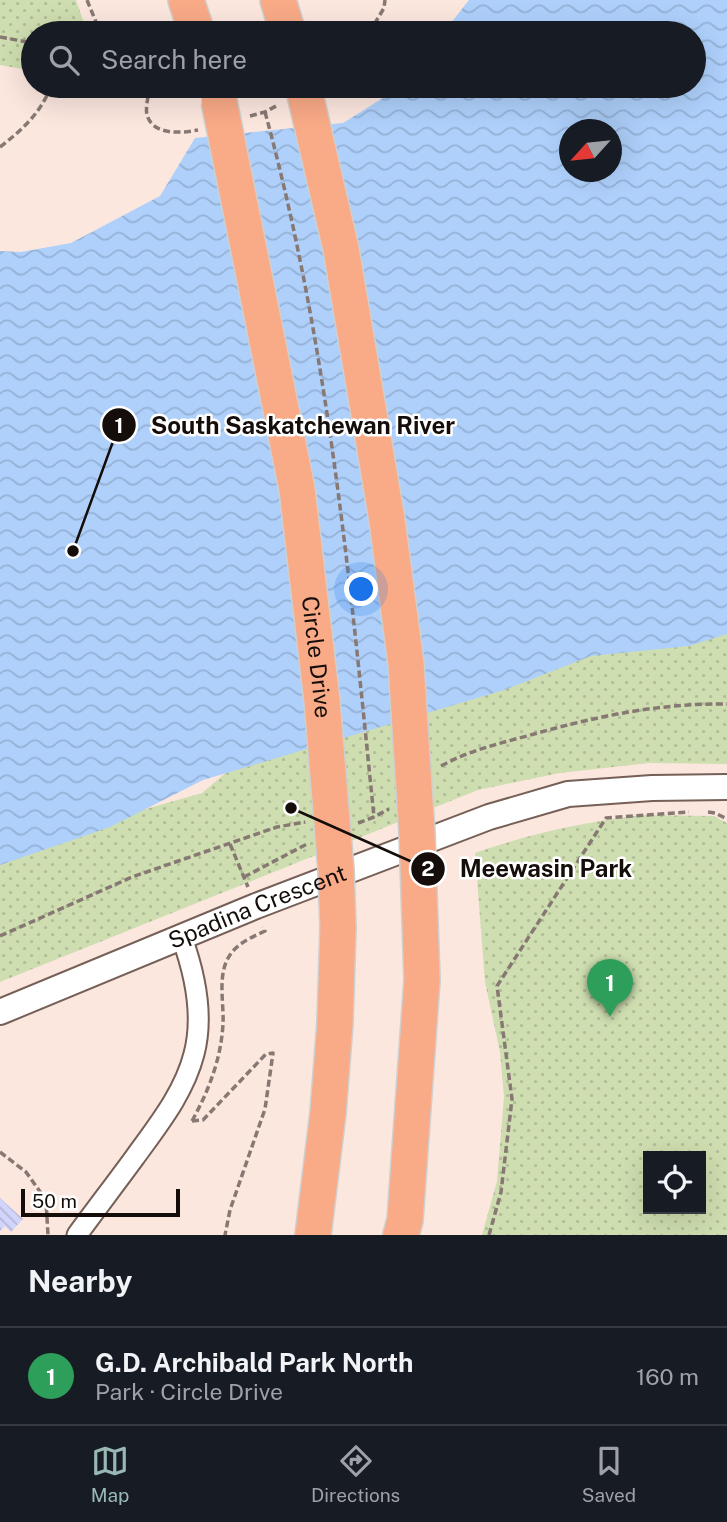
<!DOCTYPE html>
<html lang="en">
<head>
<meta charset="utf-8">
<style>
	:root { --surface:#171b24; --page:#242831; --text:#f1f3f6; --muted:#9ea1a6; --line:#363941; --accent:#99b8b3 }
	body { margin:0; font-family:"Public Sans",sans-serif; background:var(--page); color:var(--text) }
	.controls { position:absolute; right:21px; bottom:21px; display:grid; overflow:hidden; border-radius:0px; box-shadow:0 7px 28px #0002 }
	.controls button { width:63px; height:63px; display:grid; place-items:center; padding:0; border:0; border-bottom:2px solid var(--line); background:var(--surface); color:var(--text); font:35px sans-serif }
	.compass { position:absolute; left:559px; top:119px; width:63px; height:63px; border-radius:50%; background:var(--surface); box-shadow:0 7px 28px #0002; rotate:243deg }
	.scale { position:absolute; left:21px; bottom:18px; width:159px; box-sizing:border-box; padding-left:7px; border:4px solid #150d0a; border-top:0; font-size:19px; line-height:24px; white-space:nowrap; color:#150d0a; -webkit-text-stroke:5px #fff; paint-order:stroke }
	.you { position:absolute; left:362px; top:590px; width:24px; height:24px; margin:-18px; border:5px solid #fff; border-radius:50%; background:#1a73e8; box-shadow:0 0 0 10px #1a73e833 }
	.badge { display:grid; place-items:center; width:46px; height:46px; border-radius:50%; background:var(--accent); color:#fff; font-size:23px; font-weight:700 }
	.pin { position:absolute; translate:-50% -58px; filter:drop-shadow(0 2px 4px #0008) }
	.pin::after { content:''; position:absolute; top:37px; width:24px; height:21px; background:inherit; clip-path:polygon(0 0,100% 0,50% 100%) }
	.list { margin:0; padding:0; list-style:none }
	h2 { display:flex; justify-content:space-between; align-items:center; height:91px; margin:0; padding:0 28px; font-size:30px }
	h2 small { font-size:23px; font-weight:400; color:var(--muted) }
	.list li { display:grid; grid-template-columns:46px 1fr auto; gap:21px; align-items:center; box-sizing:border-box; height:98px; padding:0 28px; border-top:2px solid var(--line) }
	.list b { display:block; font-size:26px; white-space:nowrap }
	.list p { margin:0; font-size:23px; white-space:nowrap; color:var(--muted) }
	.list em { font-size:23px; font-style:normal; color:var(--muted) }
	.icon { flex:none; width:38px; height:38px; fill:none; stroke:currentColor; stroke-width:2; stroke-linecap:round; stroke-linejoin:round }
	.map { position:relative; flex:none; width:727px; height:1235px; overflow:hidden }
	.search { position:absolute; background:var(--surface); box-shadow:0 7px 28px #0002; left:21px; right:21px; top:21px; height:77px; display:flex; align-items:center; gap:18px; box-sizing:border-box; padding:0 24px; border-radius:38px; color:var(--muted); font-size:26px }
	.sheet { height:189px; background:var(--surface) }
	nav { display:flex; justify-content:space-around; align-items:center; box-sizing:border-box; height:98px; border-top:2px solid var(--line); background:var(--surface); font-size:19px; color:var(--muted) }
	nav a { display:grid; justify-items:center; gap:4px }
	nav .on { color:var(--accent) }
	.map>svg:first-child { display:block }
	.park { fill:url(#park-dots); fill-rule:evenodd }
	.water { fill:url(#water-waves); fill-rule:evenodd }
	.building { fill:url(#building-back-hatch) }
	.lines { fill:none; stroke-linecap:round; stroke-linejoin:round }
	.minor-casing { stroke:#755f56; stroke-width:23 }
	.tertiary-casing { stroke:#755f56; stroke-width:28 }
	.motorway-casing { stroke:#d0cfce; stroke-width:38 }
	.path { stroke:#877873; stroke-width:3.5; stroke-dasharray:7 3.5; stroke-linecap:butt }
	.minor { stroke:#fff; stroke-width:19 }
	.tertiary { stroke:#fff; stroke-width:24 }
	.motorway { stroke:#f9aa87; stroke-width:35 }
	.motorway-bridge-casing { stroke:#d0cfce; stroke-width:38; stroke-linecap:butt }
	.motorway-bridge { stroke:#f9aa87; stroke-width:35 }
	.labels { text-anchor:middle; stroke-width:5; stroke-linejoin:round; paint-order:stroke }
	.street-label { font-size:23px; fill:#150d0a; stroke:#fff }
	.leader { fill:none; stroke:#150d0a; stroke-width:2.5 }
	.callout-dot { fill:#150d0a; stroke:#fff; stroke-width:2.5 }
	.mark-label { font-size:21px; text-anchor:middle; font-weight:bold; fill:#fff }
	.callout-label { font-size:24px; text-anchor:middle; font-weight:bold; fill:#150d0a; stroke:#fff; stroke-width:5; stroke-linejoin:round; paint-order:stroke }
</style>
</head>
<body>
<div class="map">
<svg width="727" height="1235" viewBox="0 0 727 1235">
	<defs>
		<pattern id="park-dots" width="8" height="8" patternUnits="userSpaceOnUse" patternTransform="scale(1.75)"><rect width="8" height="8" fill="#cedeb0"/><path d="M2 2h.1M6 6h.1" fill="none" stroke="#b0bd96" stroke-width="1.8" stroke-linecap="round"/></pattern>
		<pattern id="water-waves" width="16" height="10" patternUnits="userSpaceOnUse" patternTransform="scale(1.75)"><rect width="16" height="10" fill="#aed0fb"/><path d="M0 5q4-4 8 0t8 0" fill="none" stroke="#95b1d6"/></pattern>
		<pattern id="building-back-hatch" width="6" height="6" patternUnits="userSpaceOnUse" patternTransform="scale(1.75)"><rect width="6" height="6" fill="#d2d5fb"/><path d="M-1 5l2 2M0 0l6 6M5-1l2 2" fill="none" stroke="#b3b6d6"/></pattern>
	</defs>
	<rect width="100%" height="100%" fill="#fce7df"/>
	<g class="park">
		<polygon points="0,0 76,0 84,23 73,33 33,33 33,71 0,65"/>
		<polygon points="727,625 727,764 649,763 560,773 478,790 0,982 0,858 100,822 202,793 237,763 562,652"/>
		<path d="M 641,815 L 714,816 L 727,823 L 727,1235 L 482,1235 L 497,1181 L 504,1097 L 500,1052 L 485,982 L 475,853 C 532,833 581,823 641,815 ZM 701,1156 L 701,1209 L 648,1209 L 648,1156 Z"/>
	</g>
	<path class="water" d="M 469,0 L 727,0 L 727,634 L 689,646 L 591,656 L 504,690 L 203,780 L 110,827 L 0,865 L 0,251 L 21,252 L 71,243 L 160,196 L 195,138 L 343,123 L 402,86 L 694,86 L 694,33 L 443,33 ZM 570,130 L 612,130 L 612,172 L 570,172 Z"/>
	<polygon class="building" points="0,1198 23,1219 11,1232 5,1226 0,1231"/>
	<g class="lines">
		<g class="minor-casing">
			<path id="minor" d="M 77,1235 C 96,1209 116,1183 135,1157 C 158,1125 184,1093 194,1054 C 204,1016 195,974 182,938"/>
		</g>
		<g class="tertiary-casing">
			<g id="tertiary">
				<path id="s1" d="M 0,1012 L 256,906 L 489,817 L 568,794 L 652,788 L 727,787"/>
			</g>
		</g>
		<g class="motorway-casing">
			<g id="motorway">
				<polyline points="186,0 197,33"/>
				<polyline points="278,0 288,33"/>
				<polyline points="313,1235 328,1113 335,1023"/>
				<polyline points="401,1235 405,1220 422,980"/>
			</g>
		</g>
		<g class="path">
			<polyline points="87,0 96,22 103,33"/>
			<polyline points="369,33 384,8 385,0"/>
			<polyline points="0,37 33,43"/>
			<path d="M 150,86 C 149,94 145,107 147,115 C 153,136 182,133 198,130"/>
			<path d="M 265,112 C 328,343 350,581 374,817"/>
			<polyline points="250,116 265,112 278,105"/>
			<path d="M 0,147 C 22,130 41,113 51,86"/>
			<path d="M 441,766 C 468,751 497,744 527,736 C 593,717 658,703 727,704"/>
			<polyline points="708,812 715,813 727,819"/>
			<polyline points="358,823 374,817 389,809"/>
			<polyline points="230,844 248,887"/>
			<polyline points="244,877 307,844"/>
			<polyline points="0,936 132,877 277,827 305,822"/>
			<path d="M 192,1121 C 209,1090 221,1059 223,1024 C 224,1004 218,979 227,960 C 235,944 250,938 265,931 L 263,927"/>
			<polyline points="192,1121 203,1120 266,1054 273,1053 265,1109 230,1210 225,1235"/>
			<polyline points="0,1152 26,1172 46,1200 48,1235"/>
			<polyline points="489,1235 501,1192 512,1099 497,986 606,818 689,812"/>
		</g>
		<use href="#minor" class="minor"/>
		<use href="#tertiary" class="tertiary"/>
		<use href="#motorway" class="motorway"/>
		<g class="motorway-bridge-casing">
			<g id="motorway-bridge">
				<polyline points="303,86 341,249 387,520 406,664 417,833 422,980"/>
				<path id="s2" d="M 219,101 L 297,489 L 322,701 L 336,870 L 338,927 L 335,1023"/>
			</g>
		</g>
		<use href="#motorway-bridge" class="motorway-bridge"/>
	</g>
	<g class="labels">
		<g class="street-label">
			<text dy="8" stroke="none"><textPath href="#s2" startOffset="565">Circle Drive</textPath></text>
			<text dy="8" stroke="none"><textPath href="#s1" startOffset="278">Spadina Crescent</textPath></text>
		</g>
	</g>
	<path class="leader" d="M73 551L119 425M291 808L428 869"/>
	<g class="callout-dot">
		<circle cx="73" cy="551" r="7"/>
		<circle cx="291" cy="808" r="7"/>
		<circle cx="119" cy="425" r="18"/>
		<circle cx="428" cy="869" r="18"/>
	</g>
	<g class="mark-label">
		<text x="119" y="433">1</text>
		<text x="428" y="876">2</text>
	</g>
	<g class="callout-label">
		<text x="303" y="434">South Saskatchewan River</text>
		<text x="546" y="877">Meewasin Park</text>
	</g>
</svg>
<div class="controls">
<button><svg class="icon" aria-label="locate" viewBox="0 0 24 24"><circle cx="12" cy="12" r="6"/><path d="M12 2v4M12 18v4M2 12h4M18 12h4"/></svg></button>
</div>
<svg class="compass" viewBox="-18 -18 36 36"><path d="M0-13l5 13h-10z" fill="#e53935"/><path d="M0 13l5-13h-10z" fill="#9ea1a6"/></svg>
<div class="scale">50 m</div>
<div class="you"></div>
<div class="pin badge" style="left:610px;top:1017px;background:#2e9e5b">1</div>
<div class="search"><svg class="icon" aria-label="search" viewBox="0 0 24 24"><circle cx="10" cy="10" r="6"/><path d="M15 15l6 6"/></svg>Search here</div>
</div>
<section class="sheet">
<h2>Nearby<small></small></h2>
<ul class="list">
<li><span class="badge" style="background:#2e9e5b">1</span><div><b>G.D. Archibald Park North</b><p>Park · Circle Drive</p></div><em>160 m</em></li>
</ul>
</section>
<nav>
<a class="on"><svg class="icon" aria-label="map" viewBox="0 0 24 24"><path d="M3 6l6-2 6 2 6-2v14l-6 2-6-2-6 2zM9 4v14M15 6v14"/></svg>Map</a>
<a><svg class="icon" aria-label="directions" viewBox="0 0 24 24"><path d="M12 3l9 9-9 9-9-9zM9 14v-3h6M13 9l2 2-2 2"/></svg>Directions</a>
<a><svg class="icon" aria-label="saved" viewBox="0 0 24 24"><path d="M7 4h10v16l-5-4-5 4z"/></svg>Saved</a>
</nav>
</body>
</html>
